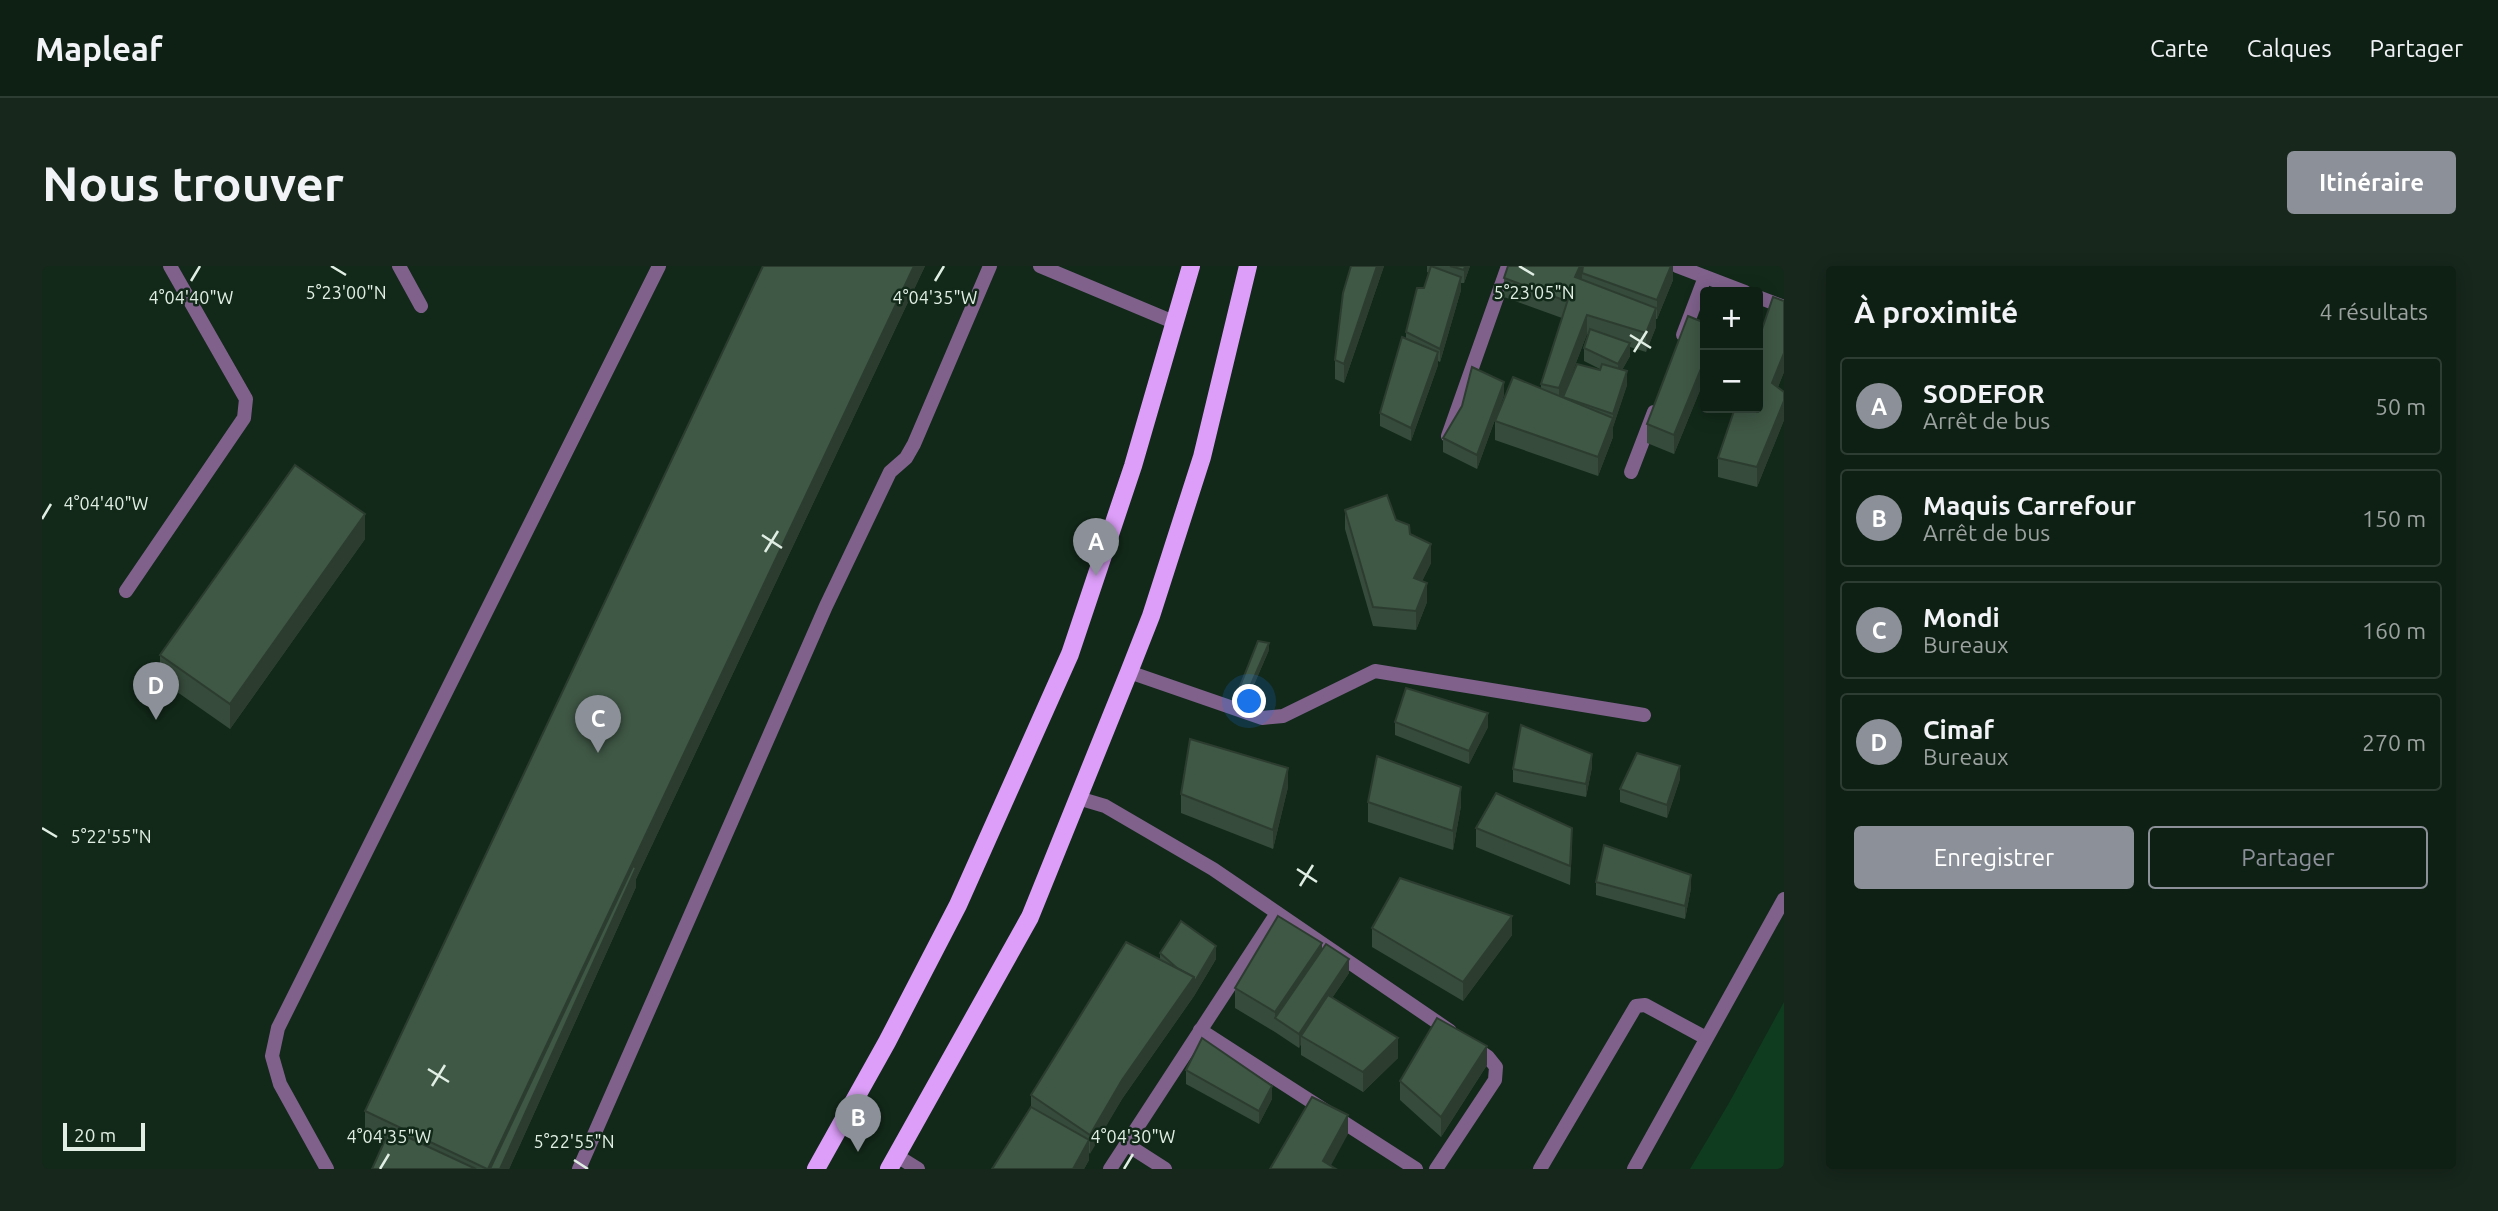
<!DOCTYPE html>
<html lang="fr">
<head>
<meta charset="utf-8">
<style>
	:root { --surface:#0e1f13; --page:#17271c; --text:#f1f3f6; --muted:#9ba2a0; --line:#2e3d33; --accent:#8c9099 }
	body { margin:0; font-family:Ubuntu,sans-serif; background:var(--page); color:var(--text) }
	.controls { position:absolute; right:21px; top:21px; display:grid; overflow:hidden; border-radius:7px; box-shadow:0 4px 18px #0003 }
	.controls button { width:63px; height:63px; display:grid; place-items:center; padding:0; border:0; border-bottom:2px solid var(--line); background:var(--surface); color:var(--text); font:35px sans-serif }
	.scale { position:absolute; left:21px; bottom:18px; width:82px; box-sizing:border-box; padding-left:7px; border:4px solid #e0eee3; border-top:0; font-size:19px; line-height:24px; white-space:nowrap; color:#e0eee3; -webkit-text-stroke:5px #122919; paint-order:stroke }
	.you { position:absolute; left:1208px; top:436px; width:24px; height:24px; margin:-18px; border:5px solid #fff; border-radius:50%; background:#1a73e8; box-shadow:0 0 0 10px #1a73e833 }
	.badge { display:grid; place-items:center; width:46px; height:46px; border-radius:50%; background:var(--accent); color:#fff; font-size:23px; font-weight:700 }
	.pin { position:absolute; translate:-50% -58px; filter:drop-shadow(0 2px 4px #0008) }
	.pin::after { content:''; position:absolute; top:37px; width:24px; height:21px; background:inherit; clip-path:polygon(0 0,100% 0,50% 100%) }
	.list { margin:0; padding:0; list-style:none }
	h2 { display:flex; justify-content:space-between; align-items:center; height:91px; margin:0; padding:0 28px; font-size:30px }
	h2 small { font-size:23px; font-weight:400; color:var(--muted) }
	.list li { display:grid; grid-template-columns:46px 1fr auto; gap:21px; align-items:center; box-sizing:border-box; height:98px; margin:0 14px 14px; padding:0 14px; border:2px solid var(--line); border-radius:7px }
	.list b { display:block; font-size:26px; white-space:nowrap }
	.list p { margin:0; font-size:23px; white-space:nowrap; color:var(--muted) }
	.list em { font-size:23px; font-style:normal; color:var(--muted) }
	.actions { display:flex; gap:14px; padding:21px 28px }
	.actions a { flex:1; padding:16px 0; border:2px solid var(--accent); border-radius:7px; text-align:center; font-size:24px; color:var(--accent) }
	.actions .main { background:var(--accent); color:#fff }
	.map { position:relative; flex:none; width:1742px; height:903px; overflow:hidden; border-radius:7px }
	header { display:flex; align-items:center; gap:42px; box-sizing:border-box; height:98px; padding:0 35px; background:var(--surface); border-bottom:2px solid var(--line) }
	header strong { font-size:33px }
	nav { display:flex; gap:38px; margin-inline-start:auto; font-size:24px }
	.intro { display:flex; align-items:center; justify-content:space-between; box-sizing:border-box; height:168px; padding:0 42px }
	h1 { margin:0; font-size:49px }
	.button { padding:18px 32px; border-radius:7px; background:var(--accent); color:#fff; font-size:24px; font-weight:700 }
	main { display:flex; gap:42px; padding:0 42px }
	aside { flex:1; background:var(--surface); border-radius:7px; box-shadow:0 4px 18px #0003 }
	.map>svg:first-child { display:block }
	.green { fill:#0f3c1f }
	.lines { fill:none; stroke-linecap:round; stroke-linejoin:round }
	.lane { stroke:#7f618c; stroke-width:14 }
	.street { stroke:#7f618c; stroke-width:14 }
	.primary { stroke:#dc9ef8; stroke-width:18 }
	.wall { fill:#364b3b; fill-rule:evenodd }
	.shaded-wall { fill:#2c3d30 }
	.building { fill:#3f5745; stroke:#2c3d30; stroke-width:2 }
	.ticks { fill:none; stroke:#e0eee3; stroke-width:2.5 }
	.ticks-label { font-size:18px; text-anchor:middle; fill:#e0eee3; stroke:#122919; stroke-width:5; stroke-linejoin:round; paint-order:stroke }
</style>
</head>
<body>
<header>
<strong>Mapleaf</strong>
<nav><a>Carte</a><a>Calques</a><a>Partager</a></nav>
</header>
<div class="intro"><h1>Nous trouver</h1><a class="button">Itinéraire</a></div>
<main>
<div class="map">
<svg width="1742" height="903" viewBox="0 0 1742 903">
	<rect width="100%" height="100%" fill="#122919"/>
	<polygon class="green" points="1742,736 1742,903 1648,903 1687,837"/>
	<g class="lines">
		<g class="lane">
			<polyline points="357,0 379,40"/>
			<polyline points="998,0 1134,57"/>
			<polyline points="84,325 202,152 204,133 128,0"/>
			<polyline points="285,903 238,818 230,790 236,762 617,0"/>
			<polyline points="537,903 784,340 848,206 864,192 872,178 948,0"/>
		</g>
		<g class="street">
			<polyline points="1635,0 1703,26"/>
			<polyline points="1716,31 1742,41"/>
			<polyline points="1641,69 1663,11"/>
			<polyline points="1406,170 1466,0"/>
			<polyline points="1589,206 1612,146"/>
			<polyline points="1087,406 1220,452 1241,450 1333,405 1602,449"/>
			<polyline points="1036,532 1063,540 1171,603 1408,765"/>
			<polyline points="1158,764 1374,903"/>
			<polyline points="1084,878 1123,903"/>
			<polyline points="855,890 876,903"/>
			<polyline points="1068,903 1235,647"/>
			<polyline points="1394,903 1453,814 1454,801 1446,791 1430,780"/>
			<polyline points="1498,903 1594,740 1603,739 1664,772"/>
			<polyline points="1592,903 1742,633"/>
		</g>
		<g class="primary">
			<polyline points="774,903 845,776 916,639 1028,388 1091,200 1149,0"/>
			<polyline points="847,903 988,651 1087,406 1109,350 1160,191 1206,0"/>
		</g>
	</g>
	<g class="wall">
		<polygon points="721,0 883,0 594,613 594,621 467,903 330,903 341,879 323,870 323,845"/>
		<polygon points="1309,0 1342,0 1302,117 1293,113 1293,94"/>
		<polygon points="1385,0 1428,0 1422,17 1419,17 1419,24 1398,96 1396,95 1396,99 1369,175 1338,160 1338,147 1364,73 1364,66 1382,22 1387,7 1385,6"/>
		<path d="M 1631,0 L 1631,14 L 1615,53 L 1614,53 L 1614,61 L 1604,86 L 1588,81 L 1588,90 L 1580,104 L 1585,119 L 1571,161 L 1571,171 L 1556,210 L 1453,174 L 1453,155 L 1499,122 L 1499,118 L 1520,52 L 1462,31 L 1462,12 ZM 1545,68 L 1547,68 L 1542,82 L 1542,95 L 1558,103 L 1558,104 L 1521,131 Z"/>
		<polygon points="1742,35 1742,106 1736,121 1742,126 1742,154 1715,221 1676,211 1676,192"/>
		<polygon points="1663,57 1663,112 1632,188 1605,177 1605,158"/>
		<polygon points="1462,129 1435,203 1401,186 1401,172"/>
		<polygon points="1303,244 1354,254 1368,268 1389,297 1380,315 1385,336 1374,364 1331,360 1303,263"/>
		<polygon points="323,273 188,463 118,414 118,389"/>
		<polygon points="1227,384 1207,430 1197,430 1197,423"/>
		<polygon points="1353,456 1446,461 1427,498 1353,469"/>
		<polygon points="1550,501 1544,531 1471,516 1471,503"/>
		<polygon points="1638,513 1625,552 1578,536 1578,523"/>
		<polygon points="1246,521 1231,583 1139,547 1139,528"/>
		<polygon points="1326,536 1419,540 1411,584 1326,556"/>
		<polygon points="1434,562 1530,581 1528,619 1434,581"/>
		<polygon points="1554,616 1649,622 1643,653 1554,629"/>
		<polygon points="1330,662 1470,669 1421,735 1330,681"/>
		<polygon points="1280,684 1307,707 1290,732 1356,792 1321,826 1259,789 1259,778 1257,782 1233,766 1193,742 1193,722"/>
		<polygon points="1118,687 1174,693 1152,730 1080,833 1047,888 1047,894 1042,903 950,903 989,841 989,829 1118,693"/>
		<polygon points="1445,799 1399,871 1358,834 1358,815"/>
		<polygon points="1144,804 1230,833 1217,858 1144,818"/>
	</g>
	<g class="shaded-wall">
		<polygon points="872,0 883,0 594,613 594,621 467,903 446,903"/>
		<polygon points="1335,0 1342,0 1302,117 1302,98"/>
		<polygon points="1423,0 1428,0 1422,17 1422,4"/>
		<polygon points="1538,0 1545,0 1540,7 1540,14 1533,11"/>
		<polygon points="1629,0 1631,0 1631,14 1615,53 1615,34"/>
		<polygon points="1419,11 1419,24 1398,96 1398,83"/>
		<polygon points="1614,42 1614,61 1604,86 1604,67"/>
		<polygon points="1545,49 1545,68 1517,141 1517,122"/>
		<polygon points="1588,77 1588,90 1576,111 1576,98"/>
		<polygon points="1396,86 1396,99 1369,175 1369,162"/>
		<polygon points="1742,87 1742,106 1730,136 1730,117"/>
		<polygon points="1663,93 1663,112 1632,188 1632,169"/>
		<polygon points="1585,105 1585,119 1571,161 1571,148"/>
		<polygon points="1462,116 1462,129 1435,203 1435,189"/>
		<polygon points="1742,135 1742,154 1715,221 1715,201"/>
		<polygon points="1571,152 1571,171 1556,210 1556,191"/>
		<polygon points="323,248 323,273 188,463 188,438"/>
		<polygon points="1389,278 1389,297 1372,332 1372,312"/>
		<polygon points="1385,317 1385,336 1374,364 1374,345"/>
		<polygon points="1227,377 1227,384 1207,430 1207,423"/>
		<polygon points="1446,447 1446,461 1427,498 1427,485"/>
		<polygon points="1550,488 1550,501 1544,531 1544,518"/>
		<polygon points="1638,500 1638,513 1625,552 1625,539"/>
		<polygon points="1246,502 1246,521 1231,583 1231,564"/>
		<polygon points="1419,521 1419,540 1411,584 1411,565"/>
		<polygon points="1649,609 1649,622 1643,653 1643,640"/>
		<polygon points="1470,650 1470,669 1421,735 1421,716"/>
		<polygon points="1280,677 1280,696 1233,752 1233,746"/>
		<polygon points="1174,680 1174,693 1152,730 1080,833 1048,888 1048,869 1080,814"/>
		<polygon points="1307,693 1307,707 1263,772 1259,770 1259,778 1257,782 1257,768"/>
		<polygon points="1356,772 1356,792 1321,826 1321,806"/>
		<polygon points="1445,780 1445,799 1399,871 1399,851"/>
		<polygon points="1230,820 1230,833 1217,858 1217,845"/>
		<polygon points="1306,849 1306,868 1287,903 1281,895"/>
		<polygon points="1047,874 1047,894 1042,903 1031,903"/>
	</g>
	<g class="building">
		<polygon points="721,0 872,0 446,903 445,903 323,845"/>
		<polygon points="1309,0 1335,0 1302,98 1293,94 1301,27"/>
		<polygon points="1389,0 1419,11 1398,83 1364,66 1375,22 1382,22"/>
		<polygon points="1408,0 1423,0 1422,4"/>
		<polygon points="1466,0 1538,0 1533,11 1614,42 1604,67 1545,49 1517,122 1499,118 1528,27 1524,35 1462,12"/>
		<polygon points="1541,0 1629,0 1615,34 1540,7"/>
		<polygon points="1731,31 1742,35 1742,87 1730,117 1742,126 1742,135 1715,201 1676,192 1693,142 1716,142 1716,75"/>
		<polygon points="1646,50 1663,57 1663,93 1632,169 1605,158"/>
		<polygon points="1548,63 1588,77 1576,98 1542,82"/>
		<polygon points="1360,71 1396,86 1369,162 1338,147"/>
		<polygon points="1535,98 1558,104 1560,98 1585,105 1571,148 1521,131"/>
		<polygon points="1430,101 1462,116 1435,189 1401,172 1420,140"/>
		<polygon points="1471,111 1571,152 1556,191 1453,155"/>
		<polygon points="253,199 323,248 188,438 118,389"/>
		<polygon points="1345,229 1354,254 1367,259 1368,268 1389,278 1372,312 1385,317 1374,345 1331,341 1303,244"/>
		<polygon points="1216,375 1227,377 1207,423 1197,423"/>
		<polygon points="1364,422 1446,447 1427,485 1353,456"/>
		<polygon points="1479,459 1550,488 1544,518 1471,503"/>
		<polygon points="1148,473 1246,502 1231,564 1139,528"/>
		<polygon points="1595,487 1638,500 1625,539 1578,523"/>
		<polygon points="1335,490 1419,521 1411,565 1326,536"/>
		<polygon points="1454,527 1530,562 1528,600 1434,562"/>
		<polygon points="1562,579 1649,609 1643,640 1554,616"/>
		<polygon points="591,600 594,602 458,903 448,903"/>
		<polygon points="1358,612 1470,650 1421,716 1330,662"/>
		<polygon points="1236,650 1280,677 1233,746 1193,722"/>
		<polygon points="1139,655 1174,680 1152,717 1152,711 1135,702 1118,687"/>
		<polygon points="1084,676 1152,711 1080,814 1048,869 989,829"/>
		<polygon points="1284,678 1307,693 1257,768 1233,752"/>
		<polygon points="1286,729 1356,772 1321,806 1259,770"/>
		<polygon points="1395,752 1445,780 1399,851 1358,815"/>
		<polygon points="1160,772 1230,820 1217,845 1144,804"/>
		<polygon points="1270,831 1306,849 1281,895 1294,903 1228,903"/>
		<polygon points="989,841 1047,874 1031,903 950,903"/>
		<polygon points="348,863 434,903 330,903"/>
	</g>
	<path class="ticks" d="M 289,0 L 304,9M 1477,0 L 1492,9M 149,15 L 158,0M 893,15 L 902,0M 1588,69 L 1609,82M 1592,86 L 1605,65M 0,253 L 9,238M 720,269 L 740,282M 723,286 L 736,265M 0,562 L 15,571M 1255,603 L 1275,616M 1258,620 L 1271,599M 386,803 L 407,816M 390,820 L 403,799M 532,894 L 546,903M 338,903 L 347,888M 1082,903 L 1091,888"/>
	<g class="ticks-label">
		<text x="304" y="33">5°23'00"N</text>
		<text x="1492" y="33">5°23'05"N</text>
		<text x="149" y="38">4°04'40"W</text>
		<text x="893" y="38">4°04'35"W</text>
		<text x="64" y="244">4°04'40"W</text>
		<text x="69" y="577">5°22'55"N</text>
		<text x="347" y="877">4°04'35"W</text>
		<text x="1091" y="877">4°04'30"W</text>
		<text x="532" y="882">5°22'55"N</text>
	</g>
</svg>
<div class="controls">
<button>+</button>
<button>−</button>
</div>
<div class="scale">20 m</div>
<div class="you"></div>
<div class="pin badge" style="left:1054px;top:310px">A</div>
<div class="pin badge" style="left:816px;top:886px">B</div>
<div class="pin badge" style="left:556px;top:487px">C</div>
<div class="pin badge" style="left:114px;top:454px">D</div>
</div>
<aside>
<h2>À proximité<small>4 résultats</small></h2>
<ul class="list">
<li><span class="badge">A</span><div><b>SODEFOR</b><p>Arrêt de bus</p></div><em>50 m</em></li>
<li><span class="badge">B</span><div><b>Maquis Carrefour</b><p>Arrêt de bus</p></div><em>150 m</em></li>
<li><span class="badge">C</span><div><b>Mondi</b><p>Bureaux</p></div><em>160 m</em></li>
<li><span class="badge">D</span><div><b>Cimaf</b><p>Bureaux</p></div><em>270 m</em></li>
</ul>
<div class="actions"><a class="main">Enregistrer</a><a>Partager</a></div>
</aside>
</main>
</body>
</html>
